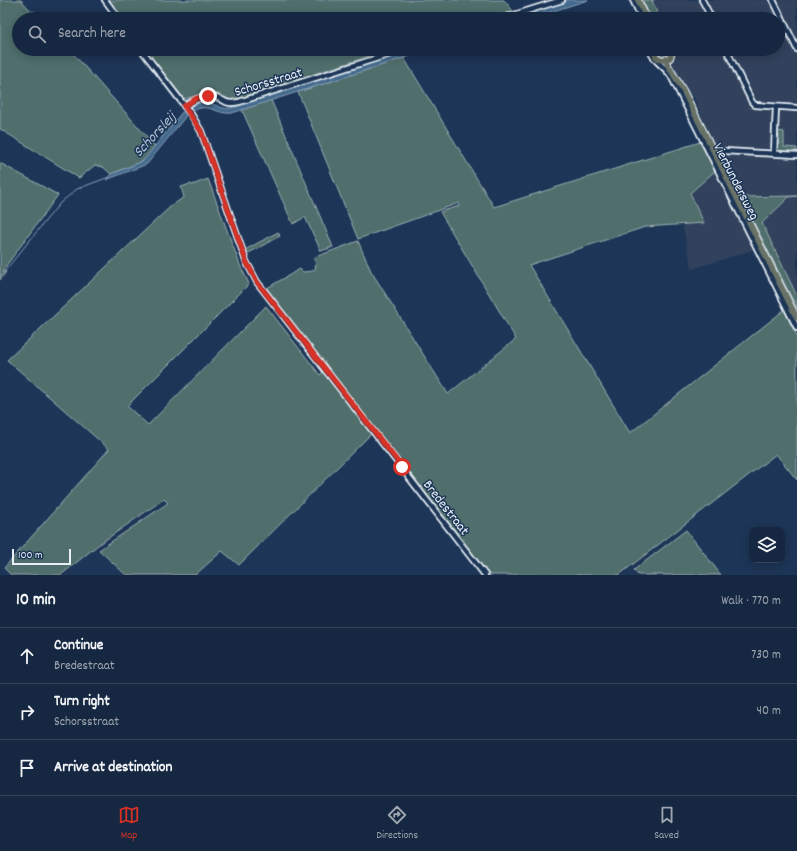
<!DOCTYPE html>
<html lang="en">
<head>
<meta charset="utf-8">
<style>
	:root { --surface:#162841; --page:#23344c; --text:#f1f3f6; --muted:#9ea6b1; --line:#35445a; --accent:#d93025 }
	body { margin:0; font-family:Dekko,sans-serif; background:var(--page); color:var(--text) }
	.controls { position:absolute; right:12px; bottom:12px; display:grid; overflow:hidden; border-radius:8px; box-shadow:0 2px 10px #0003 }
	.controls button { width:36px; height:36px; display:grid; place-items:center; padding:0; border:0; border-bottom:1px solid var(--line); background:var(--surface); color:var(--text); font:20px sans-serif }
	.scale { position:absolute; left:12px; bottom:10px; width:59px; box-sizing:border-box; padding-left:4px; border:2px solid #e8f1f8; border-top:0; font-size:11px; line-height:14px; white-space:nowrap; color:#e8f1f8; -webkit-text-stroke:3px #1d3557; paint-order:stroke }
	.stop { position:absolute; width:12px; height:12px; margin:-9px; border:3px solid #d93025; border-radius:50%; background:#fff }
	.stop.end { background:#d93025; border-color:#fff; box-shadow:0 1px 4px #0008 }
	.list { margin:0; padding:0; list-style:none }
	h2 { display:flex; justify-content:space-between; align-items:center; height:52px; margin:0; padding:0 16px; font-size:17px }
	h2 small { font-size:13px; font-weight:400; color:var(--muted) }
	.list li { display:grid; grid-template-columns:26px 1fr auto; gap:12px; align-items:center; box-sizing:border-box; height:56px; padding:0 16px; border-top:1px solid var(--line) }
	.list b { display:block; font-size:15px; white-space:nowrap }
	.list p { margin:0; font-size:13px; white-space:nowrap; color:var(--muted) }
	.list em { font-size:13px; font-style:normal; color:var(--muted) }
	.icon { flex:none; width:22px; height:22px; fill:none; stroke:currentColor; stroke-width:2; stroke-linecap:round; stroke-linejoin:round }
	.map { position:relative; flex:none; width:797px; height:575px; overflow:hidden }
	.search { position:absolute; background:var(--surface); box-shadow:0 2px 10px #0003; left:12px; right:12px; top:12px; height:44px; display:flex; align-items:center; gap:10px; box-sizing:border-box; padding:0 14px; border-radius:22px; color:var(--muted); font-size:15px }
	.sheet { height:220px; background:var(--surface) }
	nav { display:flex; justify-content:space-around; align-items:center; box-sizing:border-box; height:56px; border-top:1px solid var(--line); background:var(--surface); font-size:11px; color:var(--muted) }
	nav a { display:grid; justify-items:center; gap:2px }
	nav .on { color:var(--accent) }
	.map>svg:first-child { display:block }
	.built { fill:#31425d }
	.green { fill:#506e6c; stroke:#9cb0b2 }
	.water { fill:#456a8d; stroke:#86a0b8 }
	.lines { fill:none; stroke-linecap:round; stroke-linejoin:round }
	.stream { stroke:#86a0b8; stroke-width:1 }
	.minor-casing { stroke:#e8f1f8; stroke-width:8 }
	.major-casing { stroke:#e8f1f8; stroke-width:8 }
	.minor { stroke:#1d3557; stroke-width:4.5 }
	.major { stroke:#697266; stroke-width:5.5 }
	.route { stroke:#d93025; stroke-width:5 }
	.labels { text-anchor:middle; stroke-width:3; stroke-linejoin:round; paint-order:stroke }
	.street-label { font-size:14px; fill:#e8f1f8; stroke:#1d3557 }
	.water-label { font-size:15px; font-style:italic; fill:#afc2d3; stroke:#1d3557 }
</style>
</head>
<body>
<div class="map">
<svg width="797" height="575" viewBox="0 0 797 575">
	<rect width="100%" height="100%" fill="#1d3557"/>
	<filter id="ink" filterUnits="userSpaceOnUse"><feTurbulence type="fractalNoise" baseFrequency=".025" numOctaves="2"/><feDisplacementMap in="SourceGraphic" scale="8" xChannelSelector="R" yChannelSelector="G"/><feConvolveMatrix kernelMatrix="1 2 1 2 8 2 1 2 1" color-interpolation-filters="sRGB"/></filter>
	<g filter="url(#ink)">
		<g class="built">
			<polygon points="641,0 797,0 797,196 741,197 702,118 697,103 678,76 665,49 778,49 778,19 650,19"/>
			<polygon points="719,169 757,246 753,250 692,269 682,223 688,192 695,179"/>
			<polygon points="789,197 797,197 797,296 762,223"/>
		</g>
		<g class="green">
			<polygon points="0,0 21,0 32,12 34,11 42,19 36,19 32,13 25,19 19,19 17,27 19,49 69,49 156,147 143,161 111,174 103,167 95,165 79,178 0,129"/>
			<polygon points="109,0 504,0 513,11 486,19 123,19"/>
			<polygon points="642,0 654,0 652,1 660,19 652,19"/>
			<polygon points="145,49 391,49 240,98 228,100 209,93 183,99"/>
			<polygon points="404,58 494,207 700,142 715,171 690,193 704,223 645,227 529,265 630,433 784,310 797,336 797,480 776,454 619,575 489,575 267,288 300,269 303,272 312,271 315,269 316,263 313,258 358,241 371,271 448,394 516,339 440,212 459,206 459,203 358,239 298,92"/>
			<polygon points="271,100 333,247 321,251 305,217 293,224 242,110"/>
			<polygon points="778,131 784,132 784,147 797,148 797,153 777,152 776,145 779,145 779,135 776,134"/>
			<polygon points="0,163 58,195 3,270 6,272 0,280"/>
			<polygon points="208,179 240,265 249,284 127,406 148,425 266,306 320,375 323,372 371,434 239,565 222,551 195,575 126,575 99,550 168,503 164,499 98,545 61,575 11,575 4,568 109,449 7,360 170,207 184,197 181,187 190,184 192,185"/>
			<polygon points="797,196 789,197 762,223 797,296 797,308 741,197"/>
			<polygon points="278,232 280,236 247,254 245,250"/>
			<polygon points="686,530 721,575 638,575 634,570"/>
		</g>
		<g class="water">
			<polygon points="569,0 588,0 528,19 510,19"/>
			<path d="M 416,49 L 432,49 L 232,113 C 216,115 210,102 192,111 L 190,107 C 213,95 215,111 231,108 Z"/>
			<polygon points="183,111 186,116 147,164 106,180 112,174 143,161"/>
		</g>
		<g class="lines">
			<polyline class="stream" points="0,277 60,203 77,189 109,177"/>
			<g class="minor-casing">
				<g id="minor">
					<polyline points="105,0 119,19"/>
					<polyline points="633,0 642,19"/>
					<polyline points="702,0 712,19"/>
					<polyline points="773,0 797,49"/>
					<polyline points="501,19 562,0"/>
					<polyline points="141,49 191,114 201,131 246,261 257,282 485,575"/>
					<path d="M 650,49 C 653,62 664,65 671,76 L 797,328"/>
					<polyline points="726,49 752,102 755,105 797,108"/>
					<path d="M 184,106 C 193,101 204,94 215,97 C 227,100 223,105 239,102 L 406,49"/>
					<polyline points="724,151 797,155"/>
					<polyline points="774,153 776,107"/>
				</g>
			</g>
			<g class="major-casing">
				<g id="major">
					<polyline points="638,0 647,19"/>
					<polyline points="654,49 656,57 662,60 670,58 673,49"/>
					<polyline points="665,60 684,92 797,318"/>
				</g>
			</g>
			<use href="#minor" class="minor"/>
			<use href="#major" class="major"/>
		</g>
	</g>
	<g class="lines" filter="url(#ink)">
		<polyline class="route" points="208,96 197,98 184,106 201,131 246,261 257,282 402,467"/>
	</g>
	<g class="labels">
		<g class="street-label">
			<text transform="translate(268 81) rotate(-17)" y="5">Schorsstraat</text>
			<text transform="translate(737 181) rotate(63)" y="5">Vierbundersweg</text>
			<text transform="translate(447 507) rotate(52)" y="5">Bredestraat</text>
		</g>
		<g class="water-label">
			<text transform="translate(154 134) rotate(-47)" y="5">Schorsleij</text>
		</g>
	</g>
</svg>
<div class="controls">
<button><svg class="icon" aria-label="layers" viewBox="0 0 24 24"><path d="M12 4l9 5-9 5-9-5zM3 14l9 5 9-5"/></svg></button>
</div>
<div class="scale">100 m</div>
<div class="stop" style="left:402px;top:467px"></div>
<div class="stop end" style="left:208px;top:96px"></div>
<div class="search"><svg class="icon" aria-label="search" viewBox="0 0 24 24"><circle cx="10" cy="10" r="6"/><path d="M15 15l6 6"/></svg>Search here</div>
</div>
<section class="sheet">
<h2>10 min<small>Walk · 770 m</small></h2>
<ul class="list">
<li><svg class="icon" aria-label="ahead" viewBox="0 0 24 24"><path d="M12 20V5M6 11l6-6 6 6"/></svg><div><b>Continue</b><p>Bredestraat</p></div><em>730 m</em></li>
<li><svg class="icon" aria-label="right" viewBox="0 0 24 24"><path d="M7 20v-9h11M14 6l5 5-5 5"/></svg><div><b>Turn right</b><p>Schorsstraat</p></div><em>40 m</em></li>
<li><svg class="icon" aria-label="arrive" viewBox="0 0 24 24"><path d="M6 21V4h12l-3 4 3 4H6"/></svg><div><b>Arrive at destination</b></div></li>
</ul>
</section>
<nav>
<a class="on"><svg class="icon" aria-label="map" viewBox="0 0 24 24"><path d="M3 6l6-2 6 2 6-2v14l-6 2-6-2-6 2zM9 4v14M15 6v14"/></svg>Map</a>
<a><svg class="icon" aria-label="directions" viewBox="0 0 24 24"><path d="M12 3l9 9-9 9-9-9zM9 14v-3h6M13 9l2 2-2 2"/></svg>Directions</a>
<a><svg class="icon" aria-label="saved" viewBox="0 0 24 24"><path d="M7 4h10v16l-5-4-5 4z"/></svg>Saved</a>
</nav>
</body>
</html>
